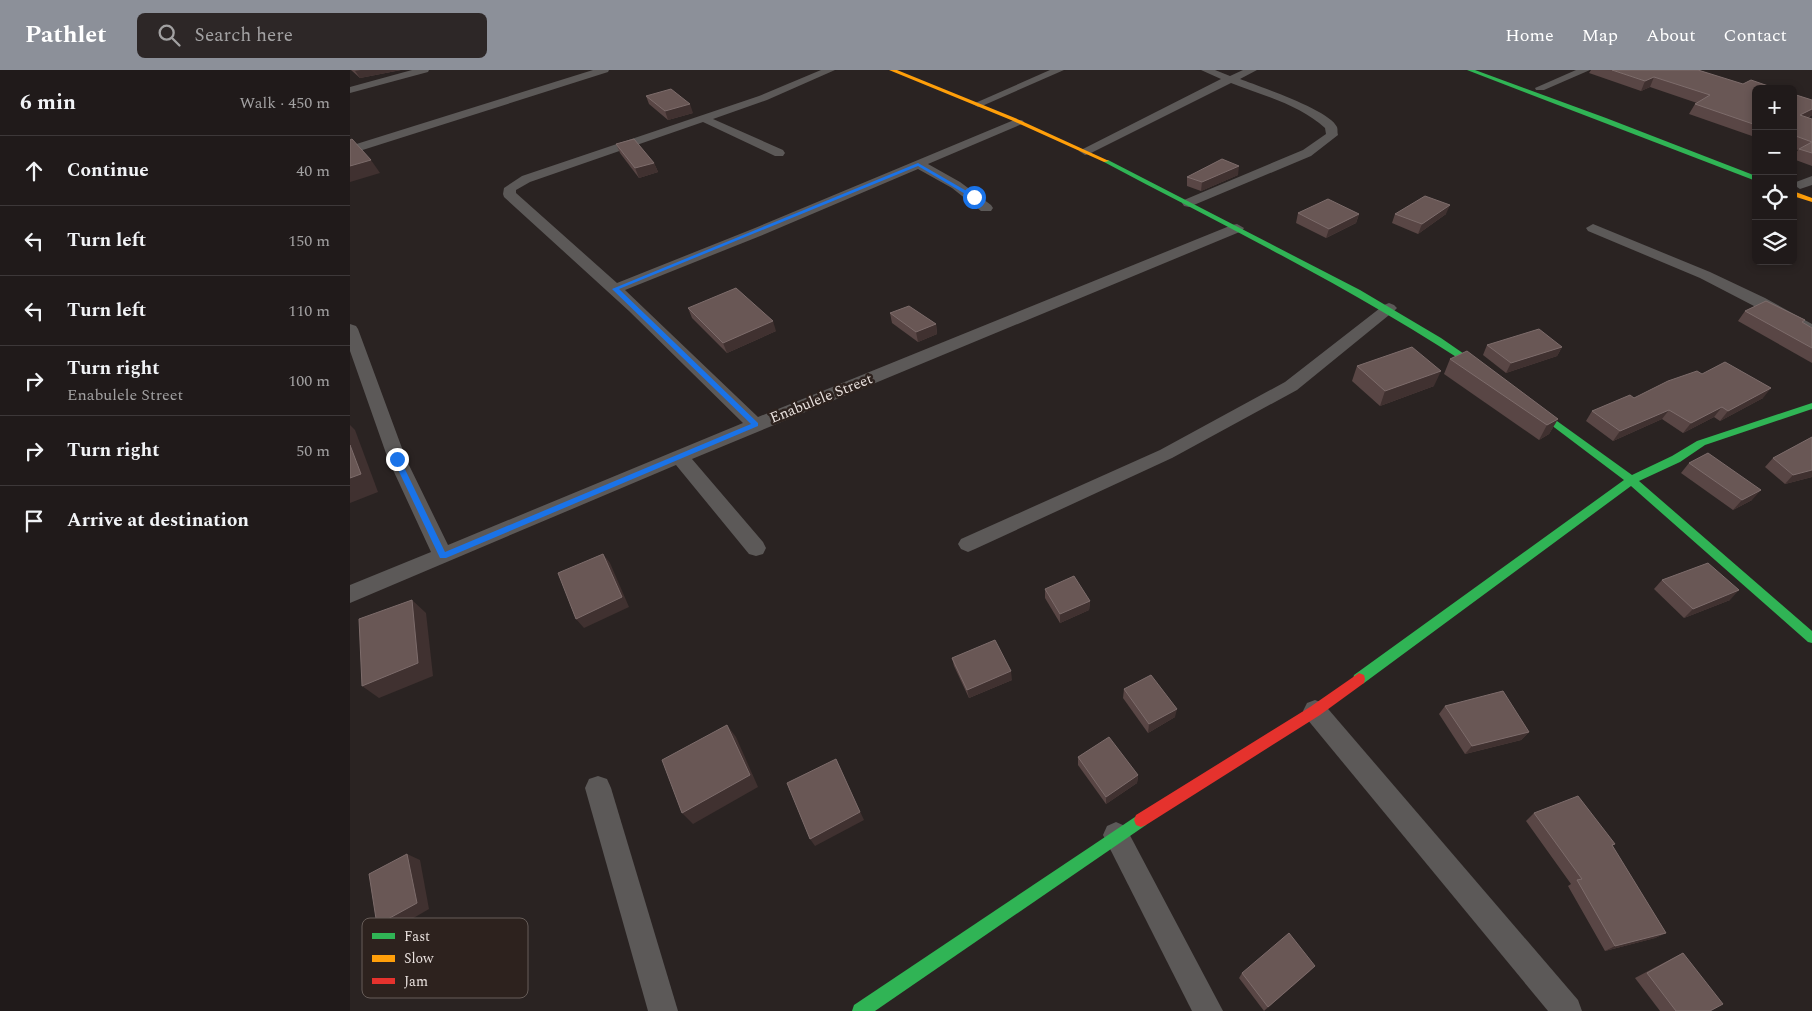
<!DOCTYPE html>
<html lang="en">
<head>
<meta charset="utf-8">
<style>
	:root { --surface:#201a1a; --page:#2d2727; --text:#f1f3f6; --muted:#a2a1a2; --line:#3d3839; --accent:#8c9099 }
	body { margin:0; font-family:Spectral,serif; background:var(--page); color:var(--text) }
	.controls { position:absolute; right:15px; top:15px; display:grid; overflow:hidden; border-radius:8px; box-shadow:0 2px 8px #0003 }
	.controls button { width:45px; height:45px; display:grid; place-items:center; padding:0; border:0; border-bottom:1px solid var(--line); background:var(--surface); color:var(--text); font:25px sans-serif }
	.stop { position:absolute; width:15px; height:15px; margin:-11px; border:4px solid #1a73e8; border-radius:50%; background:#fff }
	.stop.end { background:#1a73e8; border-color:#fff; box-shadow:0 1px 5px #0008 }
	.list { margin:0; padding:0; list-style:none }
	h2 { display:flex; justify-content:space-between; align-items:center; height:65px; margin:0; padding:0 20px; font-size:21px }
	h2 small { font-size:16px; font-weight:400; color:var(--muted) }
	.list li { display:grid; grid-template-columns:32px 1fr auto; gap:15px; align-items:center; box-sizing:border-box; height:70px; padding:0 20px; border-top:1px solid var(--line) }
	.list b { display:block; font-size:19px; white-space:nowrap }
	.list p { margin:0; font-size:16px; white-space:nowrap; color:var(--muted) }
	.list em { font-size:16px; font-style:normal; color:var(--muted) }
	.icon { flex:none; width:28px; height:28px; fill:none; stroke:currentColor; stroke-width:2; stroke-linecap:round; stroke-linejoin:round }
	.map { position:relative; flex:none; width:1462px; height:941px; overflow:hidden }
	header { display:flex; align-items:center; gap:30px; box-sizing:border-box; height:70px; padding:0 25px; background:var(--accent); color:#fff }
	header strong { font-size:24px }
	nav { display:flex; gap:28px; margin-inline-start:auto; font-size:18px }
	.search { width:350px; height:45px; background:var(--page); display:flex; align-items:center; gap:12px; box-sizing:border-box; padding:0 18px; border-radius:8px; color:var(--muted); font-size:19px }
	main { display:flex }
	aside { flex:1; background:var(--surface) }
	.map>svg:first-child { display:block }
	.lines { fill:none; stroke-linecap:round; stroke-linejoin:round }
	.street { fill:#5c5958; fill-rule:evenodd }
	.fast { fill:#30b455; fill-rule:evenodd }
	.slow { fill:#ff9f0a; fill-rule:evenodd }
	.jam { fill:#e5322d; fill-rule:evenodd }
	.wall { fill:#594645 }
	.shaded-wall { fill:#403130 }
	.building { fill:#695755; stroke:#7d6c6b }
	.route { fill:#1a73e8 }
	.labels { text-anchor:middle; stroke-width:5; stroke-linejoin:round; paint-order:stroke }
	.street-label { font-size:15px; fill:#eae2df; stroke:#2d221e }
	.key { fill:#2d221e; stroke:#665c58; stroke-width:1 }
	.key-label { font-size:14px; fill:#eae2df }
</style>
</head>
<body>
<header>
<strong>Pathlet</strong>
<div class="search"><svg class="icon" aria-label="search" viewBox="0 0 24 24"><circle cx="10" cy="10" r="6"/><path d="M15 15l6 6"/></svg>Search here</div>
<nav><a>Home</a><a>Map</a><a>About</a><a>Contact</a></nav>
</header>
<main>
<aside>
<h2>6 min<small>Walk · 450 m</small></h2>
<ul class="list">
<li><svg class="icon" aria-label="ahead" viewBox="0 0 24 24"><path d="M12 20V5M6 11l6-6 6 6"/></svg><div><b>Continue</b></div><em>40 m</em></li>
<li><svg class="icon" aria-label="left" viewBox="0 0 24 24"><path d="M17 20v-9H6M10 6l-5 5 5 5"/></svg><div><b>Turn left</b></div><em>150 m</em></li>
<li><svg class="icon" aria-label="left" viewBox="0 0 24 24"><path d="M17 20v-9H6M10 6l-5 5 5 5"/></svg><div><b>Turn left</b></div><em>110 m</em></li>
<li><svg class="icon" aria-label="right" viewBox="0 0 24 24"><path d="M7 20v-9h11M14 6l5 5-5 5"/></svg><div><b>Turn right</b><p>Enabulele Street</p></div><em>100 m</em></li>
<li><svg class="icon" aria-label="right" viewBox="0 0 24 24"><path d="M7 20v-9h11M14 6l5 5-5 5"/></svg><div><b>Turn right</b></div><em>50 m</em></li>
<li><svg class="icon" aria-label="arrive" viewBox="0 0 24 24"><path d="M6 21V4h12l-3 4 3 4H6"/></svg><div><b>Arrive at destination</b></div></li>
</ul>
</aside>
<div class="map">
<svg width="1462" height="941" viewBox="0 0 1462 941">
	<rect width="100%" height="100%" fill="#2a2322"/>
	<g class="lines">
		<g class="street">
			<polygon points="62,0 79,0 78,2 0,23 0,17"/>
			<polygon points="243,0 259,0 258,2 0,84 0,76"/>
			<polygon points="471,0 485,0 417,30 363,49 433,80 435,83 433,86 425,86 353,52 180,112 166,120 166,123 267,213 405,158 664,50 672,50 674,52 672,54 578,94 610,112 641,135 643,138 641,141 631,141 602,118 568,99 415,164 275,220 408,347 882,155 887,154 894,158 892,161 342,389 413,472 416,478 413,484 406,486 399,484 326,395 0,533 0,515 81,482 38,389 0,281 0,254 6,256 8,259 56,389 98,475 393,353 279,241 154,127 153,124 154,118 172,106 409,26"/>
			<polygon points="700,0 714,0 632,36 628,37 623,34"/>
			<path d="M 851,0 L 865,0 L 880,6 L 893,0 L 907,0 L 890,9 C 908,16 980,40 987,57 C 988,60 987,62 988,65 L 961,86 L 839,137 L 834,136 L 832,133 L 834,130 L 953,80 L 976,64 L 975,58 C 950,35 912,25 881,13 L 739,84 L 735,85 L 729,81 L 871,9 Z"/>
			<polygon points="1226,0 1240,0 1194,20 1186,20 1185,18"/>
			<polygon points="1462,106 1462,115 1450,119 1444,115 1446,112"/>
			<polygon points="1243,154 1360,202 1415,228 1462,254 1462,266 1350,208 1238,161 1236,158"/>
			<polygon points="1039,233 1044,235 1047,238 1044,241 947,320 822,388 625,479 618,482 611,479 608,474 611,469 810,380 935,312 1034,235"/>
			<polygon points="965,630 973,633 1228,930 1232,941 1198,941 957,649 953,641 957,633"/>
			<polygon points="248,706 257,709 261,718 328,941 298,941 235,718 239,709"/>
			<polygon points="766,752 775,756 873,941 842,941 753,765 757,756"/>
		</g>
		<g class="fast">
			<polygon points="1117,0 1125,0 1256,48 1406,106 1406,111"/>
			<path d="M 754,90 L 758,90 L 1010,220 L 1091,268 L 1146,306 L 1141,309 L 1138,308 C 1016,225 884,161 754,92 Z"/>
			<polygon points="1175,328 1282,405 1322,386 1347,371 1462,333 1462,339 1355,375 1330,392 1289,411 1462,561 1462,573 1458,572 1281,416 1014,613 1009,615 1004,613 1003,609 1004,605 1274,410 1172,333 1170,331 1172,329"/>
			<polygon points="791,743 796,745 798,750 796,755 525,941 502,941 504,935"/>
		</g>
		<g class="slow">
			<polygon points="539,0 547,0 665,48 759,91 754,92 661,50"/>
			<polygon points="1443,121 1462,128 1462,132 1443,126"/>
		</g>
		<polygon class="jam" points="1009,603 1014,605 1015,609 1014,613 970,645 796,755 791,757 786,755 784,750 786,745 960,637"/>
	</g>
	<g class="wall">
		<polygon points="1,0 51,0 10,8"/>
		<polygon points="1241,0 1348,0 1406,19 1406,65 1402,66 1339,44 1345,34 1347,33 1300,17 1291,21 1239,3"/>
		<polygon points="1443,24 1462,30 1462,45 1458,48 1462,49 1462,96 1443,89 1443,87 1448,80 1443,78"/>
		<polygon points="296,26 343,43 318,50 299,34"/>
		<polygon points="266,74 304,93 308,102 289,108 270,83"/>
		<polygon points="888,105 851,121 837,116 837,107"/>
		<polygon points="948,143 1009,144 1006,153 976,168 946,153"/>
		<polygon points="1045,144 1096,144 1068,164 1042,153"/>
		<polygon points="338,238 426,261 377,283 342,248"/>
		<polygon points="1395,241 1453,253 1462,258 1462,293 1388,251"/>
		<polygon points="540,243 586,254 587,264 568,272 542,253"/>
		<polygon points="1137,275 1212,277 1207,286 1156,303 1133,285"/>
		<polygon points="1100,289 1208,349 1199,364 1189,370 1094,304"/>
		<polygon points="1007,296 1084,316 1030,336 1002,311"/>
		<polygon points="1352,304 1413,328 1370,351 1364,347 1333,363 1312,349 1263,371 1236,351 1242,341 1284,328"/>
		<polygon points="1423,388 1462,407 1435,414 1415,397"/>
		<polygon points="1339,393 1402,430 1383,440 1331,403"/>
		<polygon points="1312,510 1380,530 1334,548 1304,519"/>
		<polygon points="695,519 740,531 739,540 710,553 695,528"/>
		<polygon points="602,588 662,610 619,628 604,596"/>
		<polygon points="774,619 825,647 798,663 773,628"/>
		<polygon points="1095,636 1179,662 1171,670 1115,684 1089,644"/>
		<polygon points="728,687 788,705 787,713 756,734 728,695"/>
		<polygon points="1184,743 1265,774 1262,776 1316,863 1305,868 1255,881 1218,816 1221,814 1176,751"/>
		<polygon points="1333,883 1360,941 1310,941 1285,908 1321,889"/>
		<polygon points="960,901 914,941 889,908 892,903"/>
	</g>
	<g class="shaded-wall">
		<polygon points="11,0 51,0 10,8 5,1"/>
		<polygon points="1304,7 1300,17 1291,21 1295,11"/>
		<polygon points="340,34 343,43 318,50 315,41"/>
		<polygon points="1462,39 1462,45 1443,55 1450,45"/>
		<polygon points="21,90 30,103 0,112 0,96"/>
		<polygon points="304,93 308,102 289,108 285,98"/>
		<polygon points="889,96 888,105 851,121 852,112"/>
		<polygon points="1100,135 1096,144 1068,164 1072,154"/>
		<polygon points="1009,144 1006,153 976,168 979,159"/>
		<polygon points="423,251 426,261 377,283 373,273"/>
		<polygon points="586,254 587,264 568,272 566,262"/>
		<polygon points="1212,277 1207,286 1156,303 1161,293"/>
		<polygon points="1091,301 1084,316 1030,336 1035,321"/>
		<polygon points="1421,318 1413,328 1370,351 1378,341"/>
		<polygon points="1372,337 1364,347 1333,363 1341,353"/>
		<polygon points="1319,340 1312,349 1263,371 1270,361"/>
		<polygon points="1208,349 1199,364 1189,370 1197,355"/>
		<polygon points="0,355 5,360 28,422 0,433"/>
		<polygon points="1462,400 1462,407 1435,414 1443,405"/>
		<polygon points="1411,420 1402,430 1383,440 1392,430"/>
		<polygon points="253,484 260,493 279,537 234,558 226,549"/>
		<polygon points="1389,520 1380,530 1334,548 1343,539"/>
		<polygon points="62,530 76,543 83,606 29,628 12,616"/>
		<polygon points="740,531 739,540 710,553 710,544"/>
		<polygon points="661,601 662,610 619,628 617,620"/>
		<polygon points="827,639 825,647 798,663 799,654"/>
		<polygon points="377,655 386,667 408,717 343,754 332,743"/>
		<polygon points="1179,662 1171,670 1115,684 1122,676"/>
		<polygon points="486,689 514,750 465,776 460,769"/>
		<polygon points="788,705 787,713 756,734 756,727"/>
		<polygon points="57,784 70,790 79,839 41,861 27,855"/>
		<polygon points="1316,863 1305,868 1255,881 1265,876"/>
		<polygon points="965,896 960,901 914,941 918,937"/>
	</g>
	<g class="building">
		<polygon points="1262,0 1348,0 1393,14 1401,10 1427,19 1406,19 1406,55 1345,34 1360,25 1304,7 1295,11"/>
		<polygon points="321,19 340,34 315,41 296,26"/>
		<polygon points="1443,24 1462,30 1462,39 1450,45 1462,49 1462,83 1449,79 1462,72 1443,65"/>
		<polygon points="2,69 21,90 0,96 0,70"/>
		<polygon points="284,69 304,93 285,98 266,74"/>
		<polygon points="872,89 889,96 852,112 837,107"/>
		<polygon points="1075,126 1100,135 1072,154 1045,144"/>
		<polygon points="978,129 1009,144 979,159 948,143"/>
		<polygon points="386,218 423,251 373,273 338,238"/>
		<polygon points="1416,231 1455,250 1452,252 1462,258 1462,278 1395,241"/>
		<polygon points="559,236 586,254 566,262 540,243"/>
		<polygon points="1189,259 1212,277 1161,293 1137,275"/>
		<polygon points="1062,277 1091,301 1035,321 1007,296"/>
		<polygon points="1117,281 1208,349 1197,355 1100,289"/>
		<polygon points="1375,292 1421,318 1378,341 1372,337 1341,353 1319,340 1270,361 1242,341 1280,325 1284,328 1318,311 1347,301 1352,304"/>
		<polygon points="1462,367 1462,400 1443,405 1423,388"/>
		<polygon points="0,375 11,404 0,408"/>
		<polygon points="1358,383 1411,420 1392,430 1339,393"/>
		<polygon points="253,484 272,527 226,549 208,503"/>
		<polygon points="1358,493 1389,520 1343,539 1312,510"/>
		<polygon points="724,506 740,531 710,544 695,519"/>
		<polygon points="62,530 68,593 12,616 9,549"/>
		<polygon points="645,570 661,601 617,620 602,588"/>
		<polygon points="801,605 827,639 799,654 774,619"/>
		<polygon points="1153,621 1179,662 1122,676 1095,636"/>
		<polygon points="377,655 400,705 332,743 312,690"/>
		<polygon points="759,667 788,705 756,727 728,687"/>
		<polygon points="486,689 510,742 460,769 437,713"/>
		<polygon points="1228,726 1265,774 1262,775 1316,863 1265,876 1227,810 1232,809 1184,743"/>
		<polygon points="57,784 67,833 27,855 19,804"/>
		<polygon points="939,863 965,896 918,937 892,903"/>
		<polygon points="1333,883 1373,934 1360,941 1326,941 1297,903"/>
	</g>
	<polygon class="route" points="568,93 627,127 622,128 568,96 269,219 408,353 408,356 96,488 90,488 43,389 44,388 50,389 95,482 401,354 262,219"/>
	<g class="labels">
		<g class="street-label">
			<text transform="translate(471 328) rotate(-22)" y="5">Enabulele Street</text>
		</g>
	</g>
	<rect x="12" y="848" width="166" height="80" rx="8" class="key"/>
	<rect x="22" y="863" width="23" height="6" fill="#30b455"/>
	<rect x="22" y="885" width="23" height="7" fill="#ff9f0a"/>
	<rect x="22" y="908" width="23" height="6" fill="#e5322d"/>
	<g class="key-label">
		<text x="54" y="871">Fast</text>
		<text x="54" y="893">Slow</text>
		<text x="54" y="916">Jam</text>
	</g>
</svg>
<div class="controls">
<button>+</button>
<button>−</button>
<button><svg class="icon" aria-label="locate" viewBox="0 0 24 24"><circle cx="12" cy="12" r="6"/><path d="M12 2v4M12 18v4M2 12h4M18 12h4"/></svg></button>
<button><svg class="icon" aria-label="layers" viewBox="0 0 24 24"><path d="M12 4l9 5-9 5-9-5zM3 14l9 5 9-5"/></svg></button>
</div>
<div class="stop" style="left:624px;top:127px"></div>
<div class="stop end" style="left:47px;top:389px"></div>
</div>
</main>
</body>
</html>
